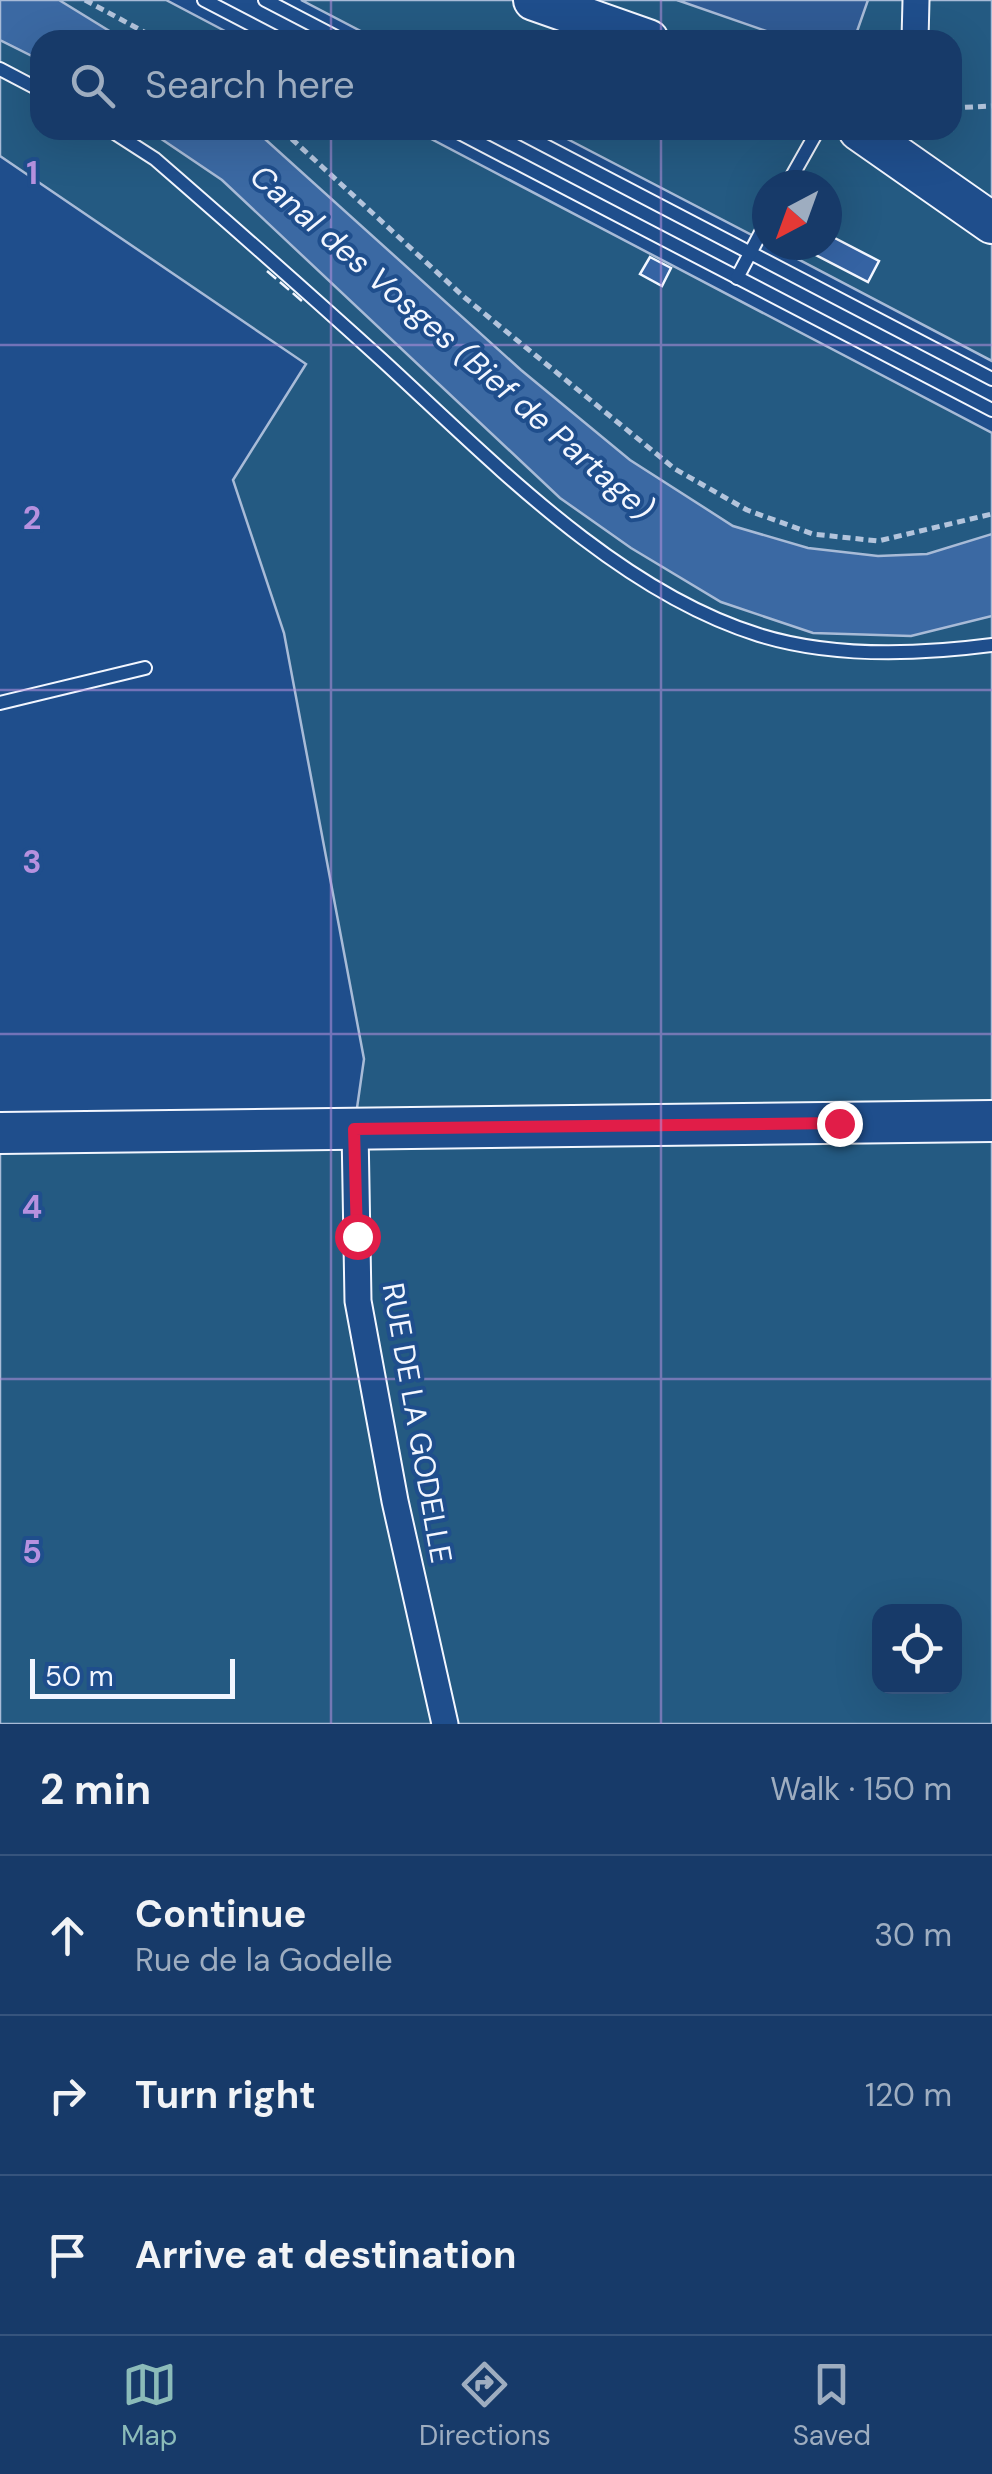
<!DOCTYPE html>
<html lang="en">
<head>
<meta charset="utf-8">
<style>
	:root { --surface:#173a69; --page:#20416f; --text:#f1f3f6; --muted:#9eadc0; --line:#36547d; --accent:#8bbbb9 }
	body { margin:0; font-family:"DM Sans",sans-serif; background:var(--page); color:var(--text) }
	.controls { position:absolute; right:30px; bottom:30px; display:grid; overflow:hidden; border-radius:20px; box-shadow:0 10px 40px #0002 }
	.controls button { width:90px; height:90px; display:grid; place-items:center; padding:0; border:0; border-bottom:2px solid var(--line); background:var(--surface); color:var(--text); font:50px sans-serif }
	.compass { position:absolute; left:752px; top:170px; width:90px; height:90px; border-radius:50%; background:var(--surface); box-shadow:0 10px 40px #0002; rotate:221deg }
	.scale { position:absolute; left:30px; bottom:25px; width:205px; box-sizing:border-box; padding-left:10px; border:5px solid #f2f6ff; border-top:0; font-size:28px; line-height:35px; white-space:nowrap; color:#f2f6ff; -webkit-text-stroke:8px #1f4e8c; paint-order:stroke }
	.stop { position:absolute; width:30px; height:30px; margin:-22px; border:8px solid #e11d48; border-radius:50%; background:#fff }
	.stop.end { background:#e11d48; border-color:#fff; box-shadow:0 2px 10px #0008 }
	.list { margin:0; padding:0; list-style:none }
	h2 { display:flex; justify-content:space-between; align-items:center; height:130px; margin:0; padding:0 40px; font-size:42px }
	h2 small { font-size:32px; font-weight:400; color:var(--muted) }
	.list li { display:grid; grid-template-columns:65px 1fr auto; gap:30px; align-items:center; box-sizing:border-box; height:160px; padding:0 40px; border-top:2px solid var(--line) }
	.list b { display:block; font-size:38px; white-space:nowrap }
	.list p { margin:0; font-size:32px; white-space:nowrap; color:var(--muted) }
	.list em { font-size:32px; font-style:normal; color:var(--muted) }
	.icon { flex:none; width:55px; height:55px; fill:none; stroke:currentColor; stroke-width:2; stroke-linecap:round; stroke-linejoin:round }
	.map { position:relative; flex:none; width:992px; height:1724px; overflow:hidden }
	.search { position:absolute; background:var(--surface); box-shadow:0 10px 40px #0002; left:30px; right:30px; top:30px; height:110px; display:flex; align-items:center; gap:25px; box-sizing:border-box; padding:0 35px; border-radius:30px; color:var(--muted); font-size:38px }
	.sheet { height:610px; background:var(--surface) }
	nav { display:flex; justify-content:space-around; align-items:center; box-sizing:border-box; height:140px; border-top:2px solid var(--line); background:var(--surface); font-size:28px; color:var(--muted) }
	nav a { display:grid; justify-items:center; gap:5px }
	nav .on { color:var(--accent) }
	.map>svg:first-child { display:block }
	.green { fill:#245a82; stroke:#a8bbd7; stroke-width:2.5; fill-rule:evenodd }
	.parking { fill:#305b95; stroke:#a8bbd7; stroke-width:2.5 }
	.water { fill:#3b69a3; stroke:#a8bbd7; stroke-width:2.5 }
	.building { fill:#3563a3; stroke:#f2f6ff; stroke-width:2.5 }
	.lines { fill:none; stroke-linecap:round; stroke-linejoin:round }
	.lane-casing { stroke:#f2f6ff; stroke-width:16 }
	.street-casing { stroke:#f2f6ff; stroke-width:29 }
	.primary-casing { stroke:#f2f6ff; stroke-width:44 }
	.path { stroke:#b3c4dc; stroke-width:5; stroke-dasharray:8 5; stroke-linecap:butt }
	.lane { stroke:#1f4e8c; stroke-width:12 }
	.street { stroke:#1f4e8c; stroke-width:25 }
	.primary { stroke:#1f4e8c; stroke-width:40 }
	.fence { stroke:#f2f6ff; stroke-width:2.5; stroke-dasharray:12 5; stroke-linecap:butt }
	.route { stroke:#e11d48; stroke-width:12 }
	.grid { fill:none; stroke:#b691df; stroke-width:2.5; stroke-opacity:0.55 }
	.labels { text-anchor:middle; stroke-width:8; stroke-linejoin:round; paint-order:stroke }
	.street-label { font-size:30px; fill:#f2f6ff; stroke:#1f4e8c }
	.water-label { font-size:32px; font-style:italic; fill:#f2f6ff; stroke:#1f4e8c }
	.grid-label { font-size:32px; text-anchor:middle; font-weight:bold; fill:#b691df; stroke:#1f4e8c; stroke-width:8; stroke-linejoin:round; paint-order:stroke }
</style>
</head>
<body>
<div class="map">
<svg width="992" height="1724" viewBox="0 0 992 1724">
	<rect width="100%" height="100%" fill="#1f4e8c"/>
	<g class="green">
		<path d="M 0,0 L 166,0 L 242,40 L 40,40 L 40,130 L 414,130 L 992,433 L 992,1724 L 0,1724 L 0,1133 L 354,1129 L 364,1059 L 284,633 L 233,480 L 306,364 L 0,156 ZM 880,1612 L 954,1612 L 954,1686 L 880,1686 Z"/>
		<polygon points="301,0 992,0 992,361 771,245 827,245 827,185 767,185 767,243 550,130 952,130 952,40 378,40"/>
	</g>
	<polygon class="parking" points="677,0 868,0 854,40 792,40"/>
	<g class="water">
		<polygon points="0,0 59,0 124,40 40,40 40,60 0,40"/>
		<polygon points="148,130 255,130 521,370 630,460 733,526 808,548 878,556 927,554 992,534 992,616 911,636 813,633 721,602 631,548 560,498 222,180"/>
	</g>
	<g class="building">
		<polygon points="827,234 879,261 868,282 806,250 809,245 827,245"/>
		<polygon points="650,257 671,268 662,286 640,274"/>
	</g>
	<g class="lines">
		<g class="lane-casing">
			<g id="lane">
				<polyline points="204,0 281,40"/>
				<polyline points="265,0 342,40"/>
				<polyline points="0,69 40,90"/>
				<path d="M 110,130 L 155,159 C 231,225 307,292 382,360 C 490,459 616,591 759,635 C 833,658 916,655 992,645"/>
				<polyline points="454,130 992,410"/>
				<polyline points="515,130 992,379"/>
				<polyline points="787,185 818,130"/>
				<polyline points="737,278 767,221"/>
				<polyline points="0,703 145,668"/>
			</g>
		</g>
		<g class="street-casing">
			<g id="street">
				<polyline points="915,40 916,0"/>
				<polyline points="355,1129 358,1301 395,1501 445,1724"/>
			</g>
		</g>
		<g class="primary-casing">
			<g id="primary">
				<polyline points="534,0 648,40"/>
				<polyline points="859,130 992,223"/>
				<polyline points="0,1133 992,1121"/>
			</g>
		</g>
		<g class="path">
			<polyline points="85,0 159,40"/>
			<polyline points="952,108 992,106"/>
			<polyline points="282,130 464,297 675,469 747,510 813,534 878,541 992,514"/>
		</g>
		<use href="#lane" class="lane"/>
		<use href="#street" class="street"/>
		<use href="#primary" class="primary"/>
		<polyline class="fence" points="267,271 302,301"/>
	</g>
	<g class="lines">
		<polyline class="route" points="357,1236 354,1129 839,1123"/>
	</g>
	<path class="grid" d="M 331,0 L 331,40M 661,0 L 661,40M 331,130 L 331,1724M 661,130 L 661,1724M 0,345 L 992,345M 0,690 L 992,690M 0,1034 L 992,1034M 0,1379 L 992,1379"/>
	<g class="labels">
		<g class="street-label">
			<text transform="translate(417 1423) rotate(80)" y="10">RUE DE LA GODELLE</text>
		</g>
		<g class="water-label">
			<text transform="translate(452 342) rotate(41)" y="11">Canal des Vosges (Bief de Partage)</text>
		</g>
	</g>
	<g class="grid-label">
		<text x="32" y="184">1</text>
		<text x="32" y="529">2</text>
		<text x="32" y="873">3</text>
		<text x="32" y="1218">4</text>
		<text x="32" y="1563">5</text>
	</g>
</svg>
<div class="controls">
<button><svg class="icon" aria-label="locate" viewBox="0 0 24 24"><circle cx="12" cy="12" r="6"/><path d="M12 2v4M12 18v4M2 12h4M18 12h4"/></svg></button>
</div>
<svg class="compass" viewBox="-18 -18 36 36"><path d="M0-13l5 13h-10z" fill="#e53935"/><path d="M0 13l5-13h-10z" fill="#9eadc0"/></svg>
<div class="scale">50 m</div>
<div class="stop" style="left:357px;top:1236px"></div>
<div class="stop end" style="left:839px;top:1123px"></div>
<div class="search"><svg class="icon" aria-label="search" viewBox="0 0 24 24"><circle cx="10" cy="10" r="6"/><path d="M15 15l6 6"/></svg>Search here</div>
</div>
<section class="sheet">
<h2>2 min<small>Walk · 150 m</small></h2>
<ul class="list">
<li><svg class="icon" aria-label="ahead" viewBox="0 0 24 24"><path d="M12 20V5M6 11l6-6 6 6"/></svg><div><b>Continue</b><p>Rue de la Godelle</p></div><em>30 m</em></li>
<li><svg class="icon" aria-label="right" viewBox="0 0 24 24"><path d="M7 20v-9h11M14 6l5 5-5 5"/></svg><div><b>Turn right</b></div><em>120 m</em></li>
<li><svg class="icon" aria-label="arrive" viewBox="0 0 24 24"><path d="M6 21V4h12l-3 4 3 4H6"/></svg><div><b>Arrive at destination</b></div></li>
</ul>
</section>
<nav>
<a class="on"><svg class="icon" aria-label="map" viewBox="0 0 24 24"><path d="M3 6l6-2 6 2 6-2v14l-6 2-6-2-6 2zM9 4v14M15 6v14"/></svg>Map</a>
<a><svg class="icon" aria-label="directions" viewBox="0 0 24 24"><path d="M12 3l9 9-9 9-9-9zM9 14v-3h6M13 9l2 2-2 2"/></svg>Directions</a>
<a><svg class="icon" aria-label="saved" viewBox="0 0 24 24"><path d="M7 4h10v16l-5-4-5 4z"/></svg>Saved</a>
</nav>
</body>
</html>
